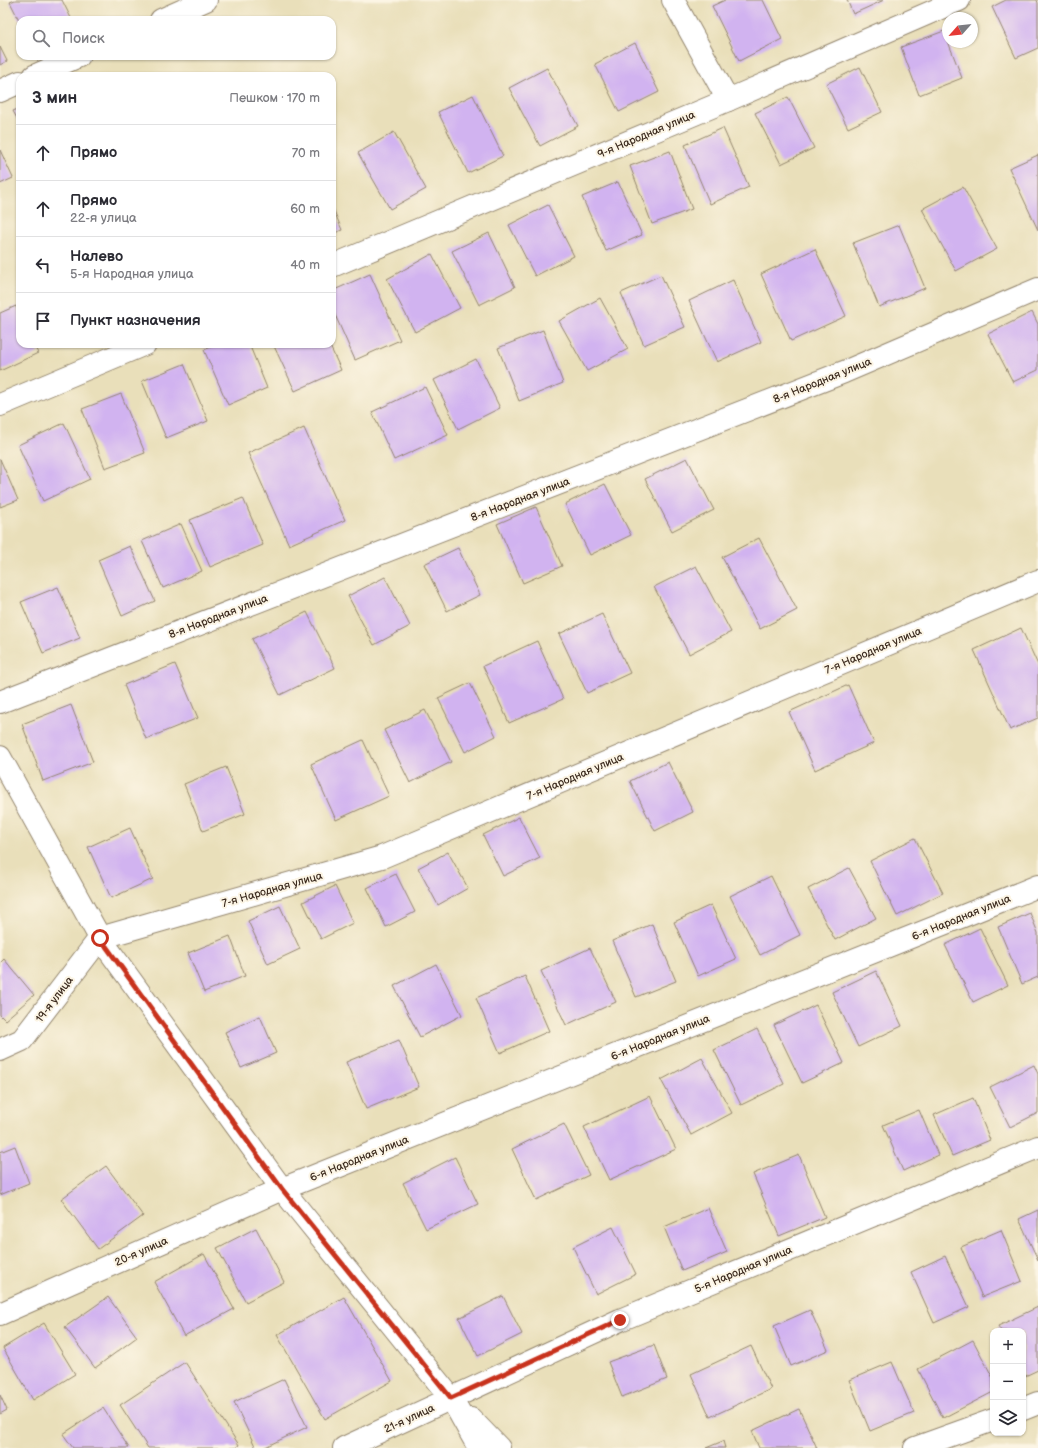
<!DOCTYPE html>
<html lang="ru">
<head>
<meta charset="utf-8">
<style>
	:root { --surface:#fff; --page:#f7f7f7; --text:#2b2b33; --muted:#7c7c81; --line:#e1e1e2 }
	body { margin:0; font-family:"Balsamiq Sans",sans-serif; background:var(--page); color:var(--text) }
	.controls { position:absolute; right:12px; bottom:12px; display:grid; overflow:hidden; border-radius:8px; box-shadow:0 1px 3px #0004 }
	.controls button { width:36px; height:36px; display:grid; place-items:center; padding:0; border:0; border-bottom:1px solid var(--line); background:var(--surface); color:var(--text); font:20px sans-serif }
	.compass { position:absolute; left:942px; top:12px; width:36px; height:36px; border-radius:50%; background:var(--surface); box-shadow:0 1px 3px #0004; rotate:243deg }
	.stop { position:absolute; width:12px; height:12px; margin:-9px; border:3px solid #c8321e; border-radius:50%; background:#fff }
	.stop.end { background:#c8321e; border-color:#fff; box-shadow:0 1px 4px #0008 }
	.list { margin:0; padding:0; list-style:none }
	h2 { display:flex; justify-content:space-between; align-items:center; height:52px; margin:0; padding:0 16px; font-size:17px }
	h2 small { font-size:13px; font-weight:400; color:var(--muted) }
	.list li { display:grid; grid-template-columns:26px 1fr auto; gap:12px; align-items:center; box-sizing:border-box; height:56px; padding:0 16px; border-top:1px solid var(--line) }
	.list b { display:block; font-size:15px; white-space:nowrap }
	.list p { margin:0; font-size:13px; white-space:nowrap; color:var(--muted) }
	.list em { font-size:13px; font-style:normal; color:var(--muted) }
	.icon { flex:none; width:22px; height:22px; fill:none; stroke:currentColor; stroke-width:2; stroke-linecap:round; stroke-linejoin:round }
	.map { position:relative; flex:none; width:1038px; height:1448px; overflow:hidden }
	.search { position:absolute; background:var(--surface); box-shadow:0 1px 3px #0004; left:16px; top:16px; width:320px; height:44px; display:flex; align-items:center; gap:10px; box-sizing:border-box; padding:0 14px; border-radius:12px; color:var(--muted); font-size:15px }
	.panel { position:absolute; background:var(--surface); box-shadow:0 1px 3px #0004; left:16px; top:72px; width:320px; height:276px; border-radius:12px }
	.map>svg:first-child { display:block }
	.building { fill:#d1b3f0 }
	.lines { fill:none; stroke-linecap:round; stroke-linejoin:round }
	.minor-casing { stroke:#92846c; stroke-width:24 }
	.minor { stroke:#fff; stroke-width:22 }
	.route { stroke:#c8321e; stroke-width:5 }
	.labels { text-anchor:middle; stroke-width:4; stroke-linejoin:round; paint-order:stroke }
	.street-label { font-size:11px; fill:#3b2a1e; stroke:#fcf5e5 }
</style>
</head>
<body>
<div class="map">
<svg width="1038" height="1448" viewBox="0 0 1038 1448">
	<rect width="100%" height="100%" fill="#fcf5e5"/>
	<filter id="ink" filterUnits="userSpaceOnUse"><feTurbulence type="fractalNoise" baseFrequency=".025" numOctaves="2"/><feDisplacementMap in="SourceGraphic" scale="8" xChannelSelector="R" yChannelSelector="G"/><feConvolveMatrix kernelMatrix="1 2 1 2 8 2 1 2 1" color-interpolation-filters="sRGB"/></filter>
	<filter id="wash" filterUnits="userSpaceOnUse"><feTurbulence type="fractalNoise" baseFrequency=".012" numOctaves="4" result="noise"/><feDisplacementMap in="SourceGraphic" scale="16" xChannelSelector="R" yChannelSelector="G"/><feGaussianBlur stdDeviation="0.9" result="paint"/><feColorMatrix in="noise" values="0 0 0 0 0 0 0 0 0 0 0 0 0 0 0 0 0 1.4 0 .05"/><feComposite in="paint" operator="in"/></filter>
	<g filter="url(#wash)">
		<rect width="100%" height="100%" fill="#e9dfba"/>
		<g id="blocks">
			<g class="building">
				<polygon points="15,0 62,0 72,20 19,20 10,2"/>
				<polygon points="725,0 763,0 782,39 739,61 712,6"/>
				<polygon points="847,0 884,0 853,14"/>
				<polygon points="1006,0 1037,0 1038,3 1038,48 1016,58 992,7"/>
				<polygon points="944,31 962,78 919,95 901,47"/>
				<polygon points="635,43 659,92 619,112 595,64"/>
				<polygon points="0,47 7,61 0,65"/>
				<polygon points="860,67 882,112 848,128 826,84"/>
				<polygon points="547,68 578,126 540,146 509,88"/>
				<polygon points="473,95 503,156 468,173 438,112"/>
				<polygon points="788,97 814,148 781,164 755,113"/>
				<polygon points="20,108 20,124 13,111"/>
				<polygon points="723,128 749,187 710,204 685,145"/>
				<polygon points="394,132 426,189 390,209 358,153"/>
				<polygon points="0,150 13,178 0,184"/>
				<polygon points="670,151 692,209 652,224 630,166"/>
				<polygon points="1038,155 1038,230 1009,168"/>
				<polygon points="618,182 642,235 606,251 582,197"/>
				<polygon points="963,187 997,249 956,271 922,209"/>
				<polygon points="548,205 574,256 535,276 509,225"/>
				<polygon points="332,206 342,230 332,234"/>
				<polygon points="899,225 925,288 879,307 853,243"/>
				<polygon points="489,233 515,287 479,305 452,251"/>
				<polygon points="815,249 846,316 791,341 761,274"/>
				<polygon points="432,254 460,308 415,332 387,279"/>
				<polygon points="370,274 400,340 355,360 332,308 332,291"/>
				<polygon points="661,275 685,327 644,345 621,293"/>
				<polygon points="733,280 761,342 717,362 689,301"/>
				<polygon points="600,298 628,349 587,371 559,321"/>
				<polygon points="16,306 20,315 20,344 33,344 38,353 0,371 0,313"/>
				<polygon points="1032,312 1038,324 1038,370 1013,382 988,334"/>
				<polygon points="543,330 563,383 519,401 498,348"/>
				<polygon points="218,344 249,344 267,388 228,405 204,350"/>
				<polygon points="273,344 329,344 341,370 295,391"/>
				<polygon points="476,359 500,408 458,429 434,380"/>
				<polygon points="184,364 208,421 166,438 142,381"/>
				<polygon points="425,387 448,435 394,460 372,412"/>
				<polygon points="121,394 145,453 105,468 82,409"/>
				<polygon points="64,423 90,479 43,501 18,445"/>
				<polygon points="304,428 345,520 289,545 248,453"/>
				<polygon points="687,458 714,510 672,531 645,479"/>
				<polygon points="0,459 18,500 0,507"/>
				<polygon points="605,484 631,535 590,555 565,504"/>
				<polygon points="243,498 263,545 210,567 190,520"/>
				<polygon points="536,507 562,566 523,583 497,524"/>
				<polygon points="181,524 202,571 163,588 142,541"/>
				<polygon points="759,538 797,610 760,629 722,557"/>
				<polygon points="130,546 155,601 122,616 98,560"/>
				<polygon points="458,548 480,595 447,611 424,564"/>
				<polygon points="696,566 731,632 689,654 654,587"/>
				<polygon points="385,577 410,626 374,645 348,596"/>
				<polygon points="58,587 80,638 43,653 21,602"/>
				<polygon points="307,612 335,668 280,695 252,639"/>
				<polygon points="602,614 630,673 587,693 559,634"/>
				<polygon points="1021,628 1038,665 1038,718 1010,730 974,650"/>
				<polygon points="537,641 563,699 509,723 483,666"/>
				<polygon points="175,664 198,718 146,739 124,685"/>
				<polygon points="470,683 496,736 465,752 438,698"/>
				<polygon points="848,685 874,743 815,770 789,712"/>
				<polygon points="71,705 93,762 43,781 22,724"/>
				<polygon points="425,710 451,762 410,783 384,730"/>
				<polygon points="363,740 389,796 336,820 311,764"/>
				<polygon points="668,762 693,812 655,831 630,781"/>
				<polygon points="226,767 245,814 203,831 184,784"/>
				<polygon points="519,817 540,858 503,876 483,835"/>
				<polygon points="130,828 153,879 111,898 88,847"/>
				<polygon points="915,838 943,893 897,916 870,861"/>
				<polygon points="448,852 468,888 438,905 418,868"/>
				<polygon points="849,868 876,918 835,940 808,889"/>
				<polygon points="396,874 415,912 386,927 367,888"/>
				<polygon points="771,876 800,935 760,955 730,896"/>
				<polygon points="335,886 353,923 321,939 303,902"/>
				<polygon points="711,905 736,959 698,976 674,922"/>
				<polygon points="280,906 300,949 268,964 248,921"/>
				<polygon points="1030,913 1038,933 1038,977 1022,984 998,927"/>
				<polygon points="652,924 676,981 636,997 612,941"/>
				<polygon points="980,928 1008,985 973,1002 945,945"/>
				<polygon points="230,936 245,976 204,992 188,953"/>
				<polygon points="590,948 616,1002 566,1025 541,971"/>
				<polygon points="4,959 34,995 5,1020 0,1015 0,963"/>
				<polygon points="436,964 462,1015 420,1037 394,986"/>
				<polygon points="876,971 902,1026 858,1047 832,992"/>
				<polygon points="525,976 549,1031 500,1053 476,998"/>
				<polygon points="816,1005 844,1063 802,1083 774,1025"/>
				<polygon points="260,1016 276,1053 241,1068 225,1032"/>
				<polygon points="757,1029 784,1084 741,1105 714,1050"/>
				<polygon points="399,1040 419,1087 366,1109 346,1062"/>
				<polygon points="702,1058 732,1113 691,1135 661,1080"/>
				<polygon points="1034,1065 1038,1074 1038,1113 1010,1127 990,1087"/>
				<polygon points="650,1096 676,1149 609,1180 584,1127"/>
				<polygon points="973,1098 990,1140 952,1156 934,1115"/>
				<polygon points="919,1110 938,1155 903,1171 883,1125"/>
				<polygon points="564,1124 589,1175 536,1200 512,1149"/>
				<polygon points="15,1146 29,1183 0,1195 0,1152"/>
				<polygon points="799,1155 825,1217 779,1236 753,1174"/>
				<polygon points="455,1157 478,1204 426,1229 403,1183"/>
				<polygon points="106,1166 143,1216 98,1249 61,1199"/>
				<polygon points="708,1208 727,1252 682,1271 664,1227"/>
				<polygon points="1038,1210 1038,1260 1019,1219"/>
				<polygon points="613,1227 636,1274 596,1294 573,1247"/>
				<polygon points="256,1228 284,1282 246,1302 217,1248"/>
				<polygon points="1001,1230 1022,1281 982,1297 961,1247"/>
				<polygon points="204,1254 234,1309 184,1336 154,1282"/>
				<polygon points="945,1256 969,1307 934,1323 911,1272"/>
				<polygon points="503,1296 522,1334 478,1356 459,1318"/>
				<polygon points="108,1297 137,1337 95,1368 65,1327"/>
				<polygon points="344,1297 392,1381 325,1419 277,1335"/>
				<polygon points="1038,1307 1038,1370 1023,1377 1023,1331 1001,1331 998,1326"/>
				<polygon points="810,1310 828,1350 791,1366 774,1326"/>
				<polygon points="44,1323 75,1374 33,1400 3,1348"/>
				<polygon points="973,1340 993,1378 993,1392 943,1418 918,1369"/>
				<polygon points="654,1345 667,1379 622,1397 608,1362"/>
				<polygon points="751,1346 771,1389 710,1417 691,1374"/>
				<polygon points="185,1362 239,1445 235,1448 148,1448 120,1405"/>
				<polygon points="892,1362 914,1413 870,1431 849,1380"/>
				<polygon points="284,1379 307,1427 263,1448 256,1448 234,1402"/>
				<polygon points="0,1395 7,1410 0,1414"/>
				<polygon points="103,1408 129,1448 73,1448 63,1434"/>
				<polygon points="799,1409 817,1448 759,1448 752,1431"/>
				<polygon points="723,1441 725,1448 706,1448"/>
			</g>
		</g>
	</g>
	<g filter="url(#ink)">
		<use href="#blocks" fill-opacity="0" stroke="#92846c" stroke-width="1"/>
		<g class="lines">
			<g class="minor-casing">
				<g id="minor">
					<polyline points="673,0 728,100"/>
					<polyline points="161,20 206,0"/>
					<polyline points="34,76 79,56"/>
					<polyline points="0,91 20,82"/>
					<polyline points="332,266 728,100 959,0"/>
					<polyline points="0,405 145,344"/>
					<polyline points="0,702 844,372 1038,289"/>
					<polyline points="0,757 100,938 282,1189 451,1398 479,1448"/>
					<polyline points="0,1050 22,1040 100,938 382,857 1038,581"/>
					<polyline points="0,1314 282,1189 1038,886"/>
					<polyline points="1023,1409 1038,1403"/>
					<polyline points="471,1419 499,1448"/>
					<polyline points="344,1448 620,1320 1038,1147"/>
					<polyline points="915,1448 993,1420"/>
				</g>
			</g>
			<use href="#minor" class="minor"/>
		</g>
	</g>
	<g class="lines" filter="url(#ink)">
		<polyline class="route" points="100,938 282,1189 451,1398 620,1320"/>
	</g>
	<g class="labels">
		<g class="street-label">
			<text transform="translate(646 134) rotate(-23)" y="4">9-я Народная улица</text>
			<text transform="translate(822 380) rotate(-22)" y="4">8-я Народная улица</text>
			<text transform="translate(520 499) rotate(-21)" y="4">8-я Народная улица</text>
			<text transform="translate(218 616) rotate(-21)" y="4">8-я Народная улица</text>
			<text transform="translate(873 650) rotate(-23)" y="4">7-я Народная улица</text>
			<text transform="translate(575 776) rotate(-23)" y="4">7-я Народная улица</text>
			<text transform="translate(272 889) rotate(-16)" y="4">7-я Народная улица</text>
			<text transform="translate(961 917) rotate(-22)" y="4">6-я Народная улица</text>
			<text transform="translate(54 999) rotate(-53)" y="4">19-я улица</text>
			<text transform="translate(660 1037) rotate(-22)" y="4">6-я Народная улица</text>
			<text transform="translate(359 1158) rotate(-22)" y="4">6-я Народная улица</text>
			<text transform="translate(141 1251) rotate(-24)" y="4">20-я улица</text>
			<text transform="translate(743 1269) rotate(-23)" y="4">5-я Народная улица</text>
			<text transform="translate(409 1418) rotate(-25)" y="4">21-я улица</text>
		</g>
	</g>
</svg>
<div class="controls">
<button>+</button>
<button>−</button>
<button><svg class="icon" aria-label="layers" viewBox="0 0 24 24"><path d="M12 4l9 5-9 5-9-5zM3 14l9 5 9-5"/></svg></button>
</div>
<svg class="compass" viewBox="-18 -18 36 36"><path d="M0-13l5 13h-10z" fill="#e53935"/><path d="M0 13l5-13h-10z" fill="#7c7c81"/></svg>
<div class="stop" style="left:100px;top:938px"></div>
<div class="stop end" style="left:620px;top:1320px"></div>
<div class="search"><svg class="icon" aria-label="search" viewBox="0 0 24 24"><circle cx="10" cy="10" r="6"/><path d="M15 15l6 6"/></svg>Поиск</div>
<section class="panel">
<h2>3 мин<small>Пешком · 170 m</small></h2>
<ul class="list">
<li><svg class="icon" aria-label="ahead" viewBox="0 0 24 24"><path d="M12 20V5M6 11l6-6 6 6"/></svg><div><b>Прямо</b></div><em>70 m</em></li>
<li><svg class="icon" aria-label="ahead" viewBox="0 0 24 24"><path d="M12 20V5M6 11l6-6 6 6"/></svg><div><b>Прямо</b><p>22-я улица</p></div><em>60 m</em></li>
<li><svg class="icon" aria-label="left" viewBox="0 0 24 24"><path d="M17 20v-9H6M10 6l-5 5 5 5"/></svg><div><b>Налево</b><p>5-я Народная улица</p></div><em>40 m</em></li>
<li><svg class="icon" aria-label="arrive" viewBox="0 0 24 24"><path d="M6 21V4h12l-3 4 3 4H6"/></svg><div><b>Пункт назначения</b></div></li>
</ul>
</section>
</div>
</body>
</html>
